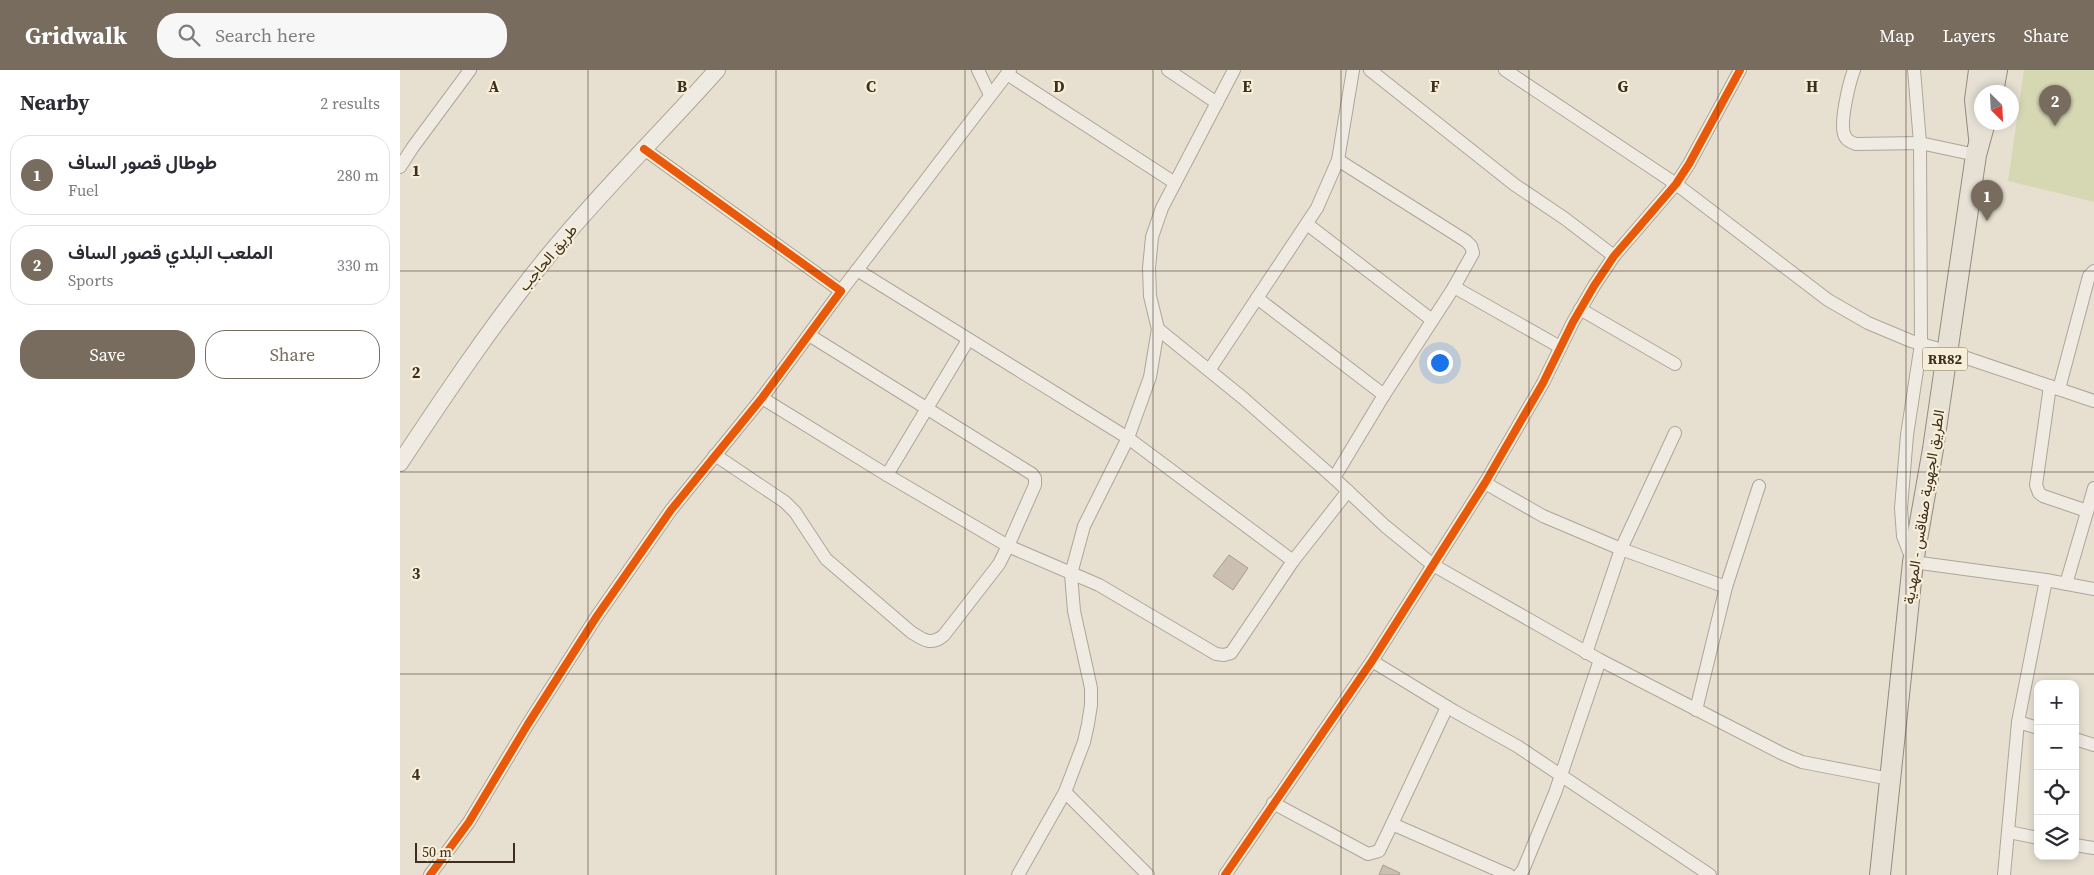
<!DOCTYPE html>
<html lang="en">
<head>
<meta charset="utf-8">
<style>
	:root { --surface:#fff; --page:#f7f7f7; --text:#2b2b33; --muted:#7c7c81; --line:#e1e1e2; --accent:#786c5e }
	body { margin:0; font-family:"Source Serif 4",Vazirmatn,serif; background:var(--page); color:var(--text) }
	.controls { position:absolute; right:15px; bottom:15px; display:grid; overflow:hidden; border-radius:10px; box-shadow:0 2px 8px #0003 }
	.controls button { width:45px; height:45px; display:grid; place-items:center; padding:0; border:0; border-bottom:1px solid var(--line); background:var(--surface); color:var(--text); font:25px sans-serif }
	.compass { position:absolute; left:1574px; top:15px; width:45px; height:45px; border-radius:50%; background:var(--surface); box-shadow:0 2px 8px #0003; rotate:156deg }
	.scale { position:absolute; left:15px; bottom:12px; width:100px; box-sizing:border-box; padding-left:5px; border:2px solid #3d2e20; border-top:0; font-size:14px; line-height:18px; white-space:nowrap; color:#3d2e20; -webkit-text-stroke:4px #f7eed8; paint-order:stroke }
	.you { position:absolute; left:1039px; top:292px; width:18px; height:18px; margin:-12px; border:4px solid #fff; border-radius:50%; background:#1a73e8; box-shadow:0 0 0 8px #1a73e833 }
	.badge { display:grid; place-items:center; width:32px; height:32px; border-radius:50%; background:var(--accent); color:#fff; font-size:16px; font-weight:700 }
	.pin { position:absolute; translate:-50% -41px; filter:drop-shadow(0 1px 2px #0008) }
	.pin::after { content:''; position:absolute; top:26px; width:18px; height:15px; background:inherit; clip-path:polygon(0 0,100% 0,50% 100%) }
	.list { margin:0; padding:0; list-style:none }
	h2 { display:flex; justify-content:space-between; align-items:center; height:65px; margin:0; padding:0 20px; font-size:21px }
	h2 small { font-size:16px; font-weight:400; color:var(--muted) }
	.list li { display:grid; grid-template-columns:32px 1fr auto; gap:15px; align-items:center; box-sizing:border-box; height:80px; margin:0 10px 10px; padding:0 10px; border:1px solid var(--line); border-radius:20px }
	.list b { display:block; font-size:19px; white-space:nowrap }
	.list p { margin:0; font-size:16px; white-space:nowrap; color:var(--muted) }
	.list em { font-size:16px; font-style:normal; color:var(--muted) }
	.actions { display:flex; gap:10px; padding:15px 20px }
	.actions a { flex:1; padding:11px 0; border:1px solid var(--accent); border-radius:20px; text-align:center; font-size:18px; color:var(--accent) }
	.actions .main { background:var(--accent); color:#fff }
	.icon { flex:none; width:28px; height:28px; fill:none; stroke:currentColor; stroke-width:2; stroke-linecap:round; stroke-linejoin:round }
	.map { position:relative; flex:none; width:1694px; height:805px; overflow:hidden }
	header { display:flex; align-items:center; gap:30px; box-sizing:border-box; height:70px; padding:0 25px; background:var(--accent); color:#fff }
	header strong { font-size:24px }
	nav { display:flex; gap:28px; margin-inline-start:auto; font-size:18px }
	.search { width:350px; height:45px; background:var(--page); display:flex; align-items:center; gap:12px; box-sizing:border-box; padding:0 18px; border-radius:20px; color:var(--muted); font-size:19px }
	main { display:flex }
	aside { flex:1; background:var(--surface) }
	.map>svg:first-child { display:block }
	.green { fill:#d6d7b3 }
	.building { fill:#cbbfb2; stroke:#a89c90 }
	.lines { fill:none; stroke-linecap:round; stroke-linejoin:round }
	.minor-casing { stroke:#ada599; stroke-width:14 }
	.tertiary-casing { stroke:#ada599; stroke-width:18 }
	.primary-casing { stroke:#928b80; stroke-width:22 }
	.minor { stroke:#efebe3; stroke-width:12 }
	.tertiary { stroke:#efebe3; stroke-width:16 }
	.primary { stroke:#e6e1d4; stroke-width:20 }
	.cycleway-casing { stroke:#f7eed8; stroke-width:11 }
	.cycleway { stroke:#e8590c; stroke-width:8 }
	.grid { fill:none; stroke:#3d2e20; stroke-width:1; stroke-opacity:0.55 }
	.labels { text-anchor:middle; stroke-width:4.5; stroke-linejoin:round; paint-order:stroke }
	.shield { fill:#f7eed8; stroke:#756857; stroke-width:1 }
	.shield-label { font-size:14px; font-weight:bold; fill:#3d2e20 }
	.street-label { font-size:15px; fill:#3d2e20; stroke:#f7eed8 }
	.grid-label { font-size:16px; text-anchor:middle; font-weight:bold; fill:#3d2e20; stroke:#f7eed8; stroke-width:4.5; stroke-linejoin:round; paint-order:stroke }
</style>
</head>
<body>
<header>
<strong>Gridwalk</strong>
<div class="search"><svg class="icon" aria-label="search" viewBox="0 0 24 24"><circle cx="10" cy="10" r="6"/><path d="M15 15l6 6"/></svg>Search here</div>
<nav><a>Map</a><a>Layers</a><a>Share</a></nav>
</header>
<main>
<aside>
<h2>Nearby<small>2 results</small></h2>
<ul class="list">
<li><span class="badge">1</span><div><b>طوطال قصور الساف</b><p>Fuel</p></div><em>280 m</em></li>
<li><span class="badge">2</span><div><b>الملعب البلدي قصور الساف</b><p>Sports</p></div><em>330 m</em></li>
</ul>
<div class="actions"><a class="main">Save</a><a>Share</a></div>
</aside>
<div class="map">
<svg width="1694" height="805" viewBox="0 0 1694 805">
	<rect width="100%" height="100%" fill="#e7e0d1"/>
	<polygon class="green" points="1624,0 1694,0 1694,132 1608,111"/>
	<g class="building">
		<polygon points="829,485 848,498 833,520 813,506"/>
		<polygon points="983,795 1000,803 999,805 979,805"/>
	</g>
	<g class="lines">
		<g class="minor-casing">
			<g id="minor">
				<polyline points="578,0 590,25"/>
				<polyline points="768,0 817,33"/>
				<polyline points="970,0 1115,115 1164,148 1214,186"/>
				<polyline points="1105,0 1276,114 1428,230 1468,253 1511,271 1546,281 1694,331"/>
				<path d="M 1454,0 C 1449,13 1440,51 1444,64 C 1446,70 1450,72 1456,74 L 1520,73 L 1576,85"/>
				<polyline points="1514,0 1520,73 1521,274 1507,365 1501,438 1503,466 1513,492 1646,510 1618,652 1604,805"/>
				<polyline points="607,4 775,113"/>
				<polyline points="0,97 13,77 70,0"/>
				<polyline points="907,154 1032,250"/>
				<polyline points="457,200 728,368 893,491 948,421"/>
				<polyline points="1054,217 1160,277"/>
				<polyline points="441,221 610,0"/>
				<polyline points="857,228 984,325"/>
				<polyline points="1180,239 1275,294"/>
				<polyline points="758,259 843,328 934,408 985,456 1033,495 1200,590 1383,684 1402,692 1490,709"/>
				<polyline points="409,265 632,404 635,408 635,415 608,476 699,515 816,584 824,585 831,583 893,491"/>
				<polyline points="810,299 917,138 938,90 953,0"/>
				<polyline points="1650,316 1636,415 1639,423 1643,426 1687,441"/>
				<polyline points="1659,319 1689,206 1694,201"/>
				<path d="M 315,385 L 385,432 L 395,442 L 426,489 L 511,562 C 523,570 532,576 544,565 L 599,494 L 608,476 L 487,405 L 362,328"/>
				<polyline points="487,405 568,270"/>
				<polyline points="934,408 984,325 1054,217 1073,183 1071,176 1066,171 938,90"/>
				<polyline points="1085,413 1143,446 1221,479 1326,517"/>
				<polyline points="1646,510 1694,519"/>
				<polyline points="1666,514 1694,418"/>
				<polyline points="1186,583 1221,479 1275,363"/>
				<polyline points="972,591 1054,641 1117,676 1310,805"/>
				<polyline points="1047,637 992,754 1109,805"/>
				<polyline points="1296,640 1326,517 1359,416"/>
				<polyline points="1618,652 1638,658"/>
				<polyline points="1675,669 1694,675"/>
				<polyline points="665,722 748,805"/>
				<polyline points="873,733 968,784 979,781 992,754"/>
				<polyline points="1609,762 1638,768"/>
				<polyline points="1675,775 1694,778"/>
				<polyline points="30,805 69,752 128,654 197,546 271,440 362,328 441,221 244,79"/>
				<polyline points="618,805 665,722 684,672 688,654 691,635 691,618 674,541 671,504 684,456 728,368 750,307 758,259 750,226 749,198 752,167 762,138 834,0"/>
				<polyline points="825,805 972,591 1085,413 1143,313 1173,252 1194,216 1214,186 1276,114 1289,94 1340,0"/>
				<polyline points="1119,805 1123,800 1155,723 1200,590"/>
			</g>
		</g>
		<g class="tertiary-casing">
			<path id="tertiary" d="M 0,393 C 47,322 94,252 148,186 C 201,121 262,62 317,0"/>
		</g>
		<g class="primary-casing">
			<g id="primary">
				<polyline points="1593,22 1597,0"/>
				<polyline points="1579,68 1575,30 1579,0"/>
				<polyline points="1480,805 1513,492 1533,379 1576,85 1585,52"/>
			</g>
		</g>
		<use href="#minor" class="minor"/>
		<use href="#tertiary" class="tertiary"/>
		<use href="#primary" class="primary"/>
		<g class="cycleway-casing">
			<g id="cycleway">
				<polyline points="30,805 69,752 128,654 197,546 271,440 362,328 441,221 244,79"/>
				<polyline points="825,805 972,591 1085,413 1143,313 1173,252 1194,216 1214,186 1276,114 1289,94 1340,0"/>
			</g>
		</g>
		<use href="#cycleway" class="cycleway"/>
	</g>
	<path class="grid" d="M 188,0 L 188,805M 376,0 L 376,805M 565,0 L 565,805M 753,0 L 753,805M 941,0 L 941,805M 1129,0 L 1129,805M 1318,0 L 1318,805M 1506,0 L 1506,805M 0,201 L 1694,201M 0,402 L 1694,402M 0,604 L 1694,604"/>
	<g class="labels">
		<rect class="shield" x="1522.5" y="277.5" width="45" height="23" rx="4"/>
		<g class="shield-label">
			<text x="1545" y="294">RR82</text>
		</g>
		<g class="street-label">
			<text transform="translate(148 188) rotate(-50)" y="5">طريق الحاجب</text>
			<text transform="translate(1524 437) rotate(-81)" y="5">الطريق الجهوية صفاقس - المهدية</text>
		</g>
	</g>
	<g class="grid-label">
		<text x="94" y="22">A</text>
		<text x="282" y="22">B</text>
		<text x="471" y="22">C</text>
		<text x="659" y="22">D</text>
		<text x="847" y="22">E</text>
		<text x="1035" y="22">F</text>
		<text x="1223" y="22">G</text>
		<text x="1412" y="22">H</text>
		<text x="16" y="106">1</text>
		<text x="16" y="308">2</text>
		<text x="16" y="509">3</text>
		<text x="16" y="710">4</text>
	</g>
</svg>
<div class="controls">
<button>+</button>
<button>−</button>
<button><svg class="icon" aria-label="locate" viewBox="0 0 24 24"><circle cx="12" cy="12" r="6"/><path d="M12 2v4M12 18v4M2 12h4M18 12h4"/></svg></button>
<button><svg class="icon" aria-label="layers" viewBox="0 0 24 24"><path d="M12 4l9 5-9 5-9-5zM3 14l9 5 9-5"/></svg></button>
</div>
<svg class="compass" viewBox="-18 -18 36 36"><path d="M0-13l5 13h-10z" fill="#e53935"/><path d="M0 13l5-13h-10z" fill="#7c7c81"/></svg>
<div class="scale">50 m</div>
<div class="you"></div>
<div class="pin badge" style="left:1587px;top:151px">1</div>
<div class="pin badge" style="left:1655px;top:56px">2</div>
</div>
</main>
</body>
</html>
